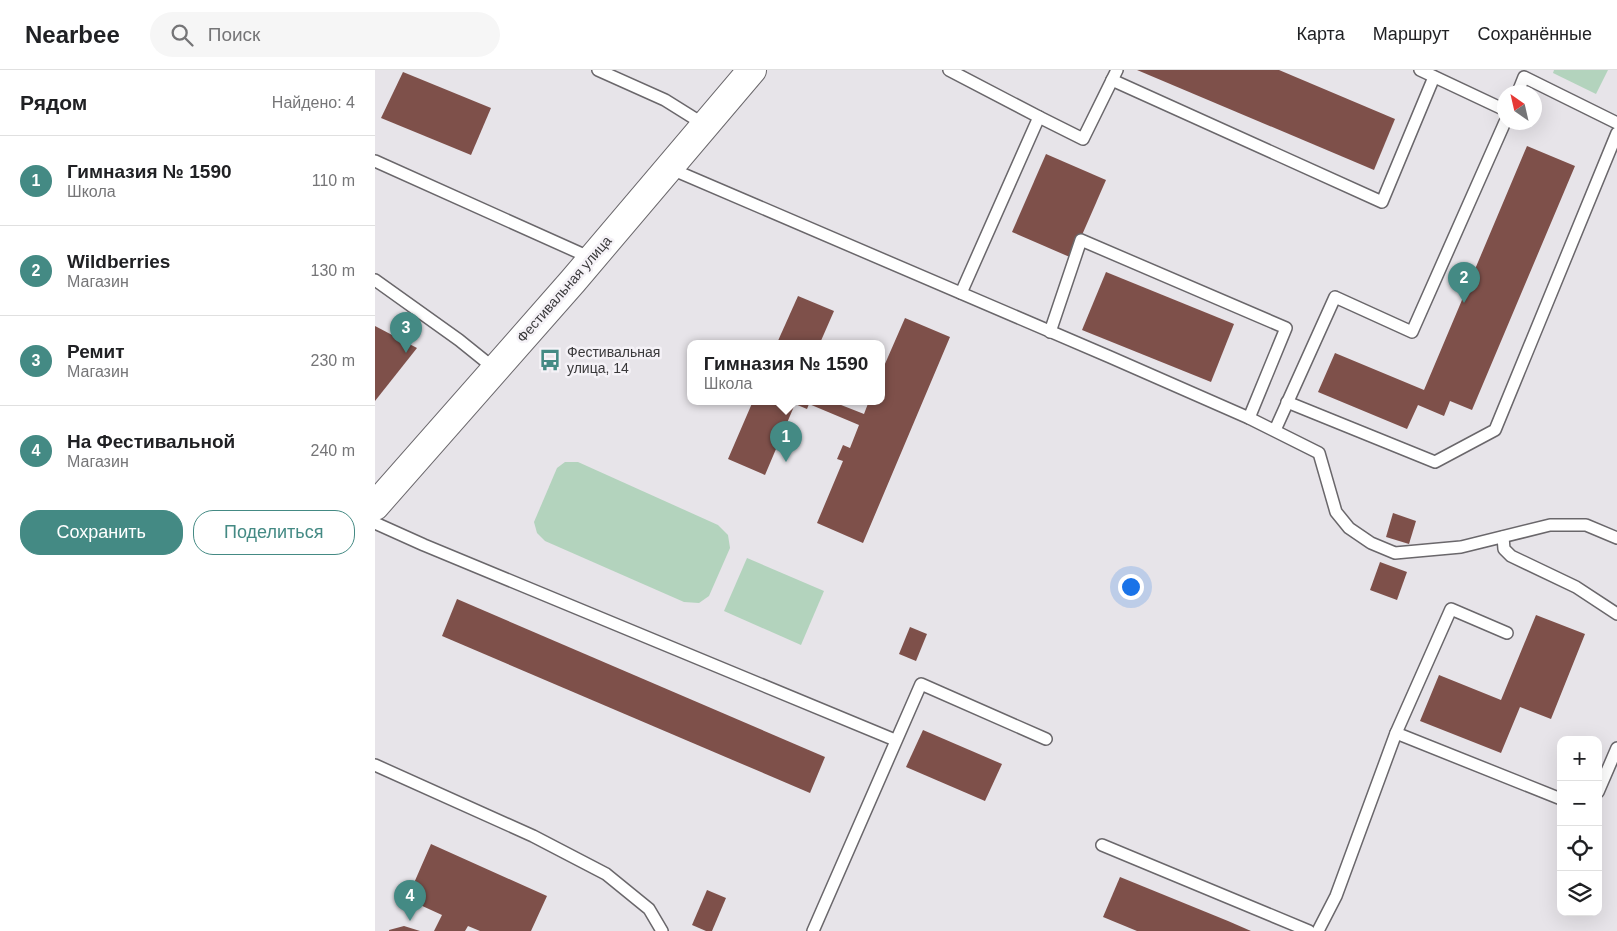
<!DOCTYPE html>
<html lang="ru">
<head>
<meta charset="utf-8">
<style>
	:root { --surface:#fff; --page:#f6f6f6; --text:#202124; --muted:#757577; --line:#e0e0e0; --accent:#448a84 }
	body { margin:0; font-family:Arial,sans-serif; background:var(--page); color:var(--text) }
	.controls { position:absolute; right:15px; bottom:15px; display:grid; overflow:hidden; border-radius:10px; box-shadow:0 5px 20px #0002 }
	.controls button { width:45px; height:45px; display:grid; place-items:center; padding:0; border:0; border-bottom:1px solid var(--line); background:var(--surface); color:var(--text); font:25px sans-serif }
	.compass { position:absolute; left:1122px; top:15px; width:45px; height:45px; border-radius:50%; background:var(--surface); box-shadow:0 5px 20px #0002; rotate:326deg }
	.you { position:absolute; left:755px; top:516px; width:18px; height:18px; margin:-12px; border:4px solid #fff; border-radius:50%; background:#1a73e8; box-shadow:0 0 0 8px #1a73e833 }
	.badge { display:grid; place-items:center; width:32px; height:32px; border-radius:50%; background:var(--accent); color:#fff; font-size:16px; font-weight:700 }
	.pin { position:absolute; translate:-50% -41px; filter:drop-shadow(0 1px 2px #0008) }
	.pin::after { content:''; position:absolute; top:26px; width:18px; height:15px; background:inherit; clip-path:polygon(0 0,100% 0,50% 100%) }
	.popup { position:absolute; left:312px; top:270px; width:198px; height:65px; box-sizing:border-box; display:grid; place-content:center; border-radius:10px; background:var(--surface); filter:drop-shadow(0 1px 4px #0005); font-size:16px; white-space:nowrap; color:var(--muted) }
	.popup b { font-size:19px; color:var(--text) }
	.popup::after { content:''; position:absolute; left:50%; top:100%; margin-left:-10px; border:10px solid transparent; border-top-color:var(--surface) }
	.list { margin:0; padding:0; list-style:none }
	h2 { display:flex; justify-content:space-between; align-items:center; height:65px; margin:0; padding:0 20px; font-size:21px }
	h2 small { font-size:16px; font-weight:400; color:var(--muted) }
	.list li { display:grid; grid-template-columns:32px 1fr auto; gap:15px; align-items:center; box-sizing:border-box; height:90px; padding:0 20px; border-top:1px solid var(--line) }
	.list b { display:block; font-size:19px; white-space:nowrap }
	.list p { margin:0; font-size:16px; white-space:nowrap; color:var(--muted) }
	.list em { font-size:16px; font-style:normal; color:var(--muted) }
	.actions { display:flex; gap:10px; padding:15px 20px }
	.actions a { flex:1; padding:11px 0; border:1px solid var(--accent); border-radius:20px; text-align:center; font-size:18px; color:var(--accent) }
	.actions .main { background:var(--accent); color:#fff }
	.icon { flex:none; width:28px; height:28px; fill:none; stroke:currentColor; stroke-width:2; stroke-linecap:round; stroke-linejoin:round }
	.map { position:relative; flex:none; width:1242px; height:861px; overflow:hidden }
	header { display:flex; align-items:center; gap:30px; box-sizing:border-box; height:70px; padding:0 25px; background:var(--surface); border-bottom:1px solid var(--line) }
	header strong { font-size:24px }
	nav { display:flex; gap:28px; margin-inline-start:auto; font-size:18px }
	.search { width:350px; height:45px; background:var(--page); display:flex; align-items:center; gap:12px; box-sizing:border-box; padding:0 18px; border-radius:28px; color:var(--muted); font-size:19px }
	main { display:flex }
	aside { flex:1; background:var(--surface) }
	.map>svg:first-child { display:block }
	.green { fill:#b3d3bd }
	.building { fill:#7e504a }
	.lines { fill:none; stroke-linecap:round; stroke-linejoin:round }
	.service-casing { stroke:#6a676b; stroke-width:14 }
	.tertiary-casing { stroke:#6a676b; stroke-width:30 }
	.service { stroke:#fff; stroke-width:11 }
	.tertiary { stroke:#fff; stroke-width:28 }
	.labels { text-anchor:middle; stroke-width:5; stroke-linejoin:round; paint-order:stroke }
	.street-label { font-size:14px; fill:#39383a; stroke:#f5f2f7 }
	.poi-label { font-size:14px; fill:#39383a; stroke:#f5f2f7; text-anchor:start }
</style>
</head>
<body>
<header>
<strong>Nearbee</strong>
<div class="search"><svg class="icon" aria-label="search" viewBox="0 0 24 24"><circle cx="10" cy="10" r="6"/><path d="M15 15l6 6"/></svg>Поиск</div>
<nav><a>Карта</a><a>Маршрут</a><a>Сохранённые</a></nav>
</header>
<main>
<aside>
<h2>Рядом<small>Найдено: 4</small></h2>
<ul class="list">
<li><span class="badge">1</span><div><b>Гимназия № 1590</b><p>Школа</p></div><em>110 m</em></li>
<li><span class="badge">2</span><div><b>Wildberries</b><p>Магазин</p></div><em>130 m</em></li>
<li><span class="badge">3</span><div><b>Ремит</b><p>Магазин</p></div><em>230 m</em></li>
<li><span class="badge">4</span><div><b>На Фестивальной</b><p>Магазин</p></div><em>240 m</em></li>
</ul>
<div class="actions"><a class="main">Сохранить</a><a>Поделиться</a></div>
</aside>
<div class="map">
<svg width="1242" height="861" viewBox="0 0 1242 861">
	<rect width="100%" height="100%" fill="#e7e4e9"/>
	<g class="green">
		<polygon points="1179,0 1233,0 1221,24 1178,3"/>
		<polygon points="190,392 203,392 343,455 353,465 355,478 334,526 324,533 309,532 170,471 162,463 159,452 182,398"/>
		<polygon points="372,488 449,521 426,575 349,541"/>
	</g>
	<g class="building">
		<polygon points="762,0 904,0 1020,49 999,100"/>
		<polygon points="28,2 116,38 96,85 6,48"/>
		<polygon points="1152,76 1200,96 1097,340 1075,331 1069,346 1043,335 1032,359 943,322 960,283 1049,320"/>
		<polygon points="671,84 731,110 697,188 637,162"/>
		<polygon points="731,202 859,254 836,312 707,260"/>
		<polygon points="423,226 459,241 445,273 402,273"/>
		<polygon points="530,248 575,267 488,473 442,453 468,391 462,389 468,375 475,378 484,355 434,334 432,339 420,334 390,405 353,389 378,331 456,331 489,344 494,331 506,331 506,303"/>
		<polygon points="0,256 42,278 0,331"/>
		<polygon points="1018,443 1041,451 1034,474 1011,467"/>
		<polygon points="1005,492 1032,502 1022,530 995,520"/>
		<polygon points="82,529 450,687 435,723 67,566"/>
		<polygon points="1161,545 1210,564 1176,649 1145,637 1126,683 1045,651 1064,605 1126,630"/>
		<polygon points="535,557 552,564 541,591 524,584"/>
		<polygon points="548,660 627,694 610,731 531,697"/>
		<polygon points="56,774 172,826 156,861 105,861 93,856 90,861 59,861 67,845 32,829"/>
		<polygon points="745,807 853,851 876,861 762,861 728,847"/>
		<polygon points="332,820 351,828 337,861 331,861 317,855"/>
		<polygon points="29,856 45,861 14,861 14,860"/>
	</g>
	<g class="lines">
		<g class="service-casing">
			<g id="service">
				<polyline points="223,0 290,30 330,55"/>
				<polyline points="574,0 664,47 586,223"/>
				<polyline points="1045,0 1130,40"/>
				<polyline points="737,10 1007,132 1059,7"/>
				<polyline points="1143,22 1149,7 1242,53"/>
				<polyline points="664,47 708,69 742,0"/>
				<polyline points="0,91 216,188"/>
				<polyline points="294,98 735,287 874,348 944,383 961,442 974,458 996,473 1020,483 1086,477 1175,455 1211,455 1242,468"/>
				<polyline points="0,210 84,270 120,299"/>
				<polyline points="675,262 706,170 911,258 874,348"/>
				<polyline points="912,332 1060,392 1120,360 1242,63"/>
				<polyline points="900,360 960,227 1037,262 1130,52"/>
				<polyline points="0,453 49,475 520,670"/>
				<polyline points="1128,467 1129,479 1136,486 1201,517 1242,544"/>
				<polyline points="1021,663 1076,539 1132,563"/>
				<polyline points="0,695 158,766 231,804 274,839 287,861"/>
				<polyline points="1223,722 1242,678"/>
				<polyline points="727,775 934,861"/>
				<polyline points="438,861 546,614 671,669"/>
				<polyline points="943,861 961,826 1021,663 1186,729"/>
			</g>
		</g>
		<g class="tertiary-casing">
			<polyline id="tertiary" points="0,436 198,211 377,0"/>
		</g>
		<use href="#service" class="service"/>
		<use href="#tertiary" class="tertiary"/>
	</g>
	<defs>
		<g id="bus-bare" transform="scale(1.725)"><path d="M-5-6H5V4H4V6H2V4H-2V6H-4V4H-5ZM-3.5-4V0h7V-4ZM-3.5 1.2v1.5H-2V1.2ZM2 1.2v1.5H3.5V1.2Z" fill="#448a84" stroke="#f5f2f7" stroke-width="2.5" paint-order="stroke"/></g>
	</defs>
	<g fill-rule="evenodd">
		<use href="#bus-bare" x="175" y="290"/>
	</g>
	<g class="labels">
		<g class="street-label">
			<text transform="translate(189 219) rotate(-49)" y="5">Фестивальная улица</text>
		</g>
		<g class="poi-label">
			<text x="192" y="287">Фестивальная<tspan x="192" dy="16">улица, 14</tspan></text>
		</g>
	</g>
</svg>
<div class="controls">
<button>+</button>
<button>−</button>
<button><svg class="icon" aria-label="locate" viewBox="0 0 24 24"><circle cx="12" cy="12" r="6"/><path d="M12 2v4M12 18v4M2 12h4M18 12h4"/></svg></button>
<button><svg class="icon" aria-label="layers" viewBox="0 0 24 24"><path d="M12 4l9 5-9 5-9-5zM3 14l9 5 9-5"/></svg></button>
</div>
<svg class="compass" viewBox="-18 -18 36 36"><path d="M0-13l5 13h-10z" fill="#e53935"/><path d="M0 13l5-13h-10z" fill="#757577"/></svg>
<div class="you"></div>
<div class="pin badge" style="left:411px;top:392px">1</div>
<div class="popup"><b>Гимназия № 1590</b>Школа</div>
<div class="pin badge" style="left:1089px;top:233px">2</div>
<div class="pin badge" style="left:31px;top:283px">3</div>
<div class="pin badge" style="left:35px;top:851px">4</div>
</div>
</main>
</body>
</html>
